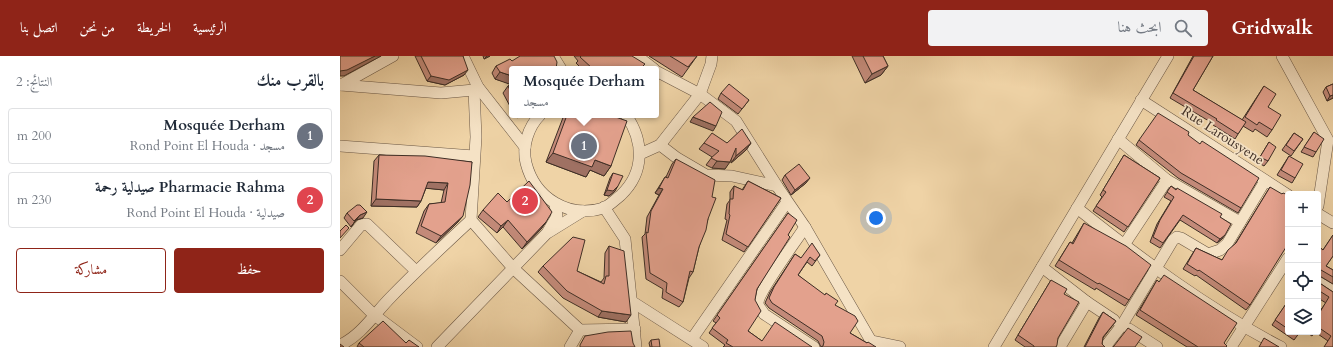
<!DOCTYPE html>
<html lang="ar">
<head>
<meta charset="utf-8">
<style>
	:root { --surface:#fff; --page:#f2f2f3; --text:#1f2937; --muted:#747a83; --line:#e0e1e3; --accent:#8f2418 }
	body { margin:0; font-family:Cardo,Amiri,serif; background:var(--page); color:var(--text); direction:rtl }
	.controls { position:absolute; right:12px; bottom:12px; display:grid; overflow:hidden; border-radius:4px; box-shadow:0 4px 16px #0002 }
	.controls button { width:36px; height:36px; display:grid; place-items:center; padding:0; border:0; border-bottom:1px solid var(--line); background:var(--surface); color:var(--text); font:20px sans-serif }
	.you { position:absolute; left:536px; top:162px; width:14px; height:14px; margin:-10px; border:3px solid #fff; border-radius:50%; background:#1a73e8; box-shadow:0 0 0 6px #1a73e833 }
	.badge { display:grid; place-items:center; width:26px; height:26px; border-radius:50%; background:var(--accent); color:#fff; font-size:13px; font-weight:700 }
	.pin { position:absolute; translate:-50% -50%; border:2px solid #fff; box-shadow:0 1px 4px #0006 }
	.popup { position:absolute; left:169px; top:10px; width:150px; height:52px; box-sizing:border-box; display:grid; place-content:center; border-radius:4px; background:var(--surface); filter:drop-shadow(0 1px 3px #0005); font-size:13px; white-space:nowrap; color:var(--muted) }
	.popup b { font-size:15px; color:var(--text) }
	.popup::after { content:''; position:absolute; left:50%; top:100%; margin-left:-8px; border:8px solid transparent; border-top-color:var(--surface) }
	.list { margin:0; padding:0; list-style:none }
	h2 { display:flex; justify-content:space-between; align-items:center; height:52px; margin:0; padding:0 16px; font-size:17px }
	h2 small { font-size:13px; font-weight:400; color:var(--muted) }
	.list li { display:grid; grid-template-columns:26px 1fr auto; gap:12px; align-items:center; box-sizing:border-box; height:56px; margin:0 8px 8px; padding:0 8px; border:1px solid var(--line); border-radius:4px }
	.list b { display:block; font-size:15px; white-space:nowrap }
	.list p { margin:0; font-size:13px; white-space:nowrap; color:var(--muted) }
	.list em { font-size:13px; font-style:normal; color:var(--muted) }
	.actions { display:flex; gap:8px; padding:12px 16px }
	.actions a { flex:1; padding:9px 0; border:1px solid var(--accent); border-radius:4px; text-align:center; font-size:14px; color:var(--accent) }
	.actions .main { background:var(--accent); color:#fff }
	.icon { flex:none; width:22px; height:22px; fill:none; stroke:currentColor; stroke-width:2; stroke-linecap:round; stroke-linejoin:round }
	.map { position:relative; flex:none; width:993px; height:291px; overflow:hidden; direction:ltr }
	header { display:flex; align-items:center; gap:24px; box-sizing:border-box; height:56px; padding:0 20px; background:var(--accent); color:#fff }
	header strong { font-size:19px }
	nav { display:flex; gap:22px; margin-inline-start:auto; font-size:14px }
	.search { width:280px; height:36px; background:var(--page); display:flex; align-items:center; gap:10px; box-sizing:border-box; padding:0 14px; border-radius:4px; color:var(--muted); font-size:15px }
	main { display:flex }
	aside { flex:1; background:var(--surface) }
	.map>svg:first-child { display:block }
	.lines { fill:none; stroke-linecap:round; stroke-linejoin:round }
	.minor-casing { stroke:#6a5745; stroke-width:12 }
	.minor { stroke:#f5e2c5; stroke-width:11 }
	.wall { fill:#c38a79; stroke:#3e2e25 }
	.shaded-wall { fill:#9f7163; stroke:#3e2e25 }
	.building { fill:#e3a18d; stroke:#3e2e25 }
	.labels { text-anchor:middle; stroke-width:3.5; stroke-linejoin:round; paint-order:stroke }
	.street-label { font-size:14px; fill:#3e2e25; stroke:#f5e2c5 }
</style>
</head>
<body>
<header>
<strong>Gridwalk</strong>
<div class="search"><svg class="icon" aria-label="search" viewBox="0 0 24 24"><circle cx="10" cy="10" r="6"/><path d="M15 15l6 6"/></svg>ابحث هنا</div>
<nav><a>الرئيسية</a><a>الخريطة</a><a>من نحن</a><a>اتصل بنا</a></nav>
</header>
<main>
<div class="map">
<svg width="993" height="291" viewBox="0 0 993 291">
	<rect width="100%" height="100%" fill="#efd3a6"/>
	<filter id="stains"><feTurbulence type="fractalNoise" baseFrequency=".005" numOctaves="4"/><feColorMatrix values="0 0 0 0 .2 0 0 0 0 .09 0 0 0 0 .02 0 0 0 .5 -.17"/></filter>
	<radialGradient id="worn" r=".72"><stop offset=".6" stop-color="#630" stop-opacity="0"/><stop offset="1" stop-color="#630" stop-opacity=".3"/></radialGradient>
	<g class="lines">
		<g class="minor-casing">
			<g id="minor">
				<polyline points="123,0 138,31 185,91"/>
				<polyline points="213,0 221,13"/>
				<polyline points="297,0 314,13"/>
				<polyline points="942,0 988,84 978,150"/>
				<polyline points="316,15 360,38 396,65 437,130 465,171 531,285 560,291"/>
				<polyline points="0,29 101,37 134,34 138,31"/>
				<polyline points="1,29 53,0"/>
				<polyline points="134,34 136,81 131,164 173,212 240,274 295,273"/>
				<polyline points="801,44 948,139"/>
				<path d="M 200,59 C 188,71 182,91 186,107 C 195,142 228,163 264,152 C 270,149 276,143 281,139 C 305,116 304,85 286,59"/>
				<polyline points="778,83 827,124 900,166"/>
				<polyline points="320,89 337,102 366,119 392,120 437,130"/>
				<polyline points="0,90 134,100"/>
				<polyline points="300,98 320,89 360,38 371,8 372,0"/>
				<polyline points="264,151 285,183 296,291"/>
				<path d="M 737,152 C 801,203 868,253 941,291"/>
				<polyline points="978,158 993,167"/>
				<path d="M 465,171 C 457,184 418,236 418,247 C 418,251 422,254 424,258 L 474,291"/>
				<polyline points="209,176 243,155"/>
				<polyline points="784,189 827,124"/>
				<polyline points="0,194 21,169 27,168 76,215"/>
				<polyline points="702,211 747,246 774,264"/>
				<polyline points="0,225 33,258 77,291"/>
				<polyline points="978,226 993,235"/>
				<polyline points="291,245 363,291"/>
				<polyline points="789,273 817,291"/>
				<polyline points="352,283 447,146"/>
				<path d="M 0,289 C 21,280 35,257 51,241 C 77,214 104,189 131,164"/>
				<polyline points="97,291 207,177 217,160 215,148"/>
				<polyline points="230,291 240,274"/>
				<polyline points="654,291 828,0"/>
				<polyline points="720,291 747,246"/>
				<polyline points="765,291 782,269 833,184 837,181 841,182 868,198 880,194 887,188 925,125"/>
				<polyline points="891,291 948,202"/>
			</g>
		</g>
		<use href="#minor" class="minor"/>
	</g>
	<g class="wall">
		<polygon points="75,0 123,0 124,19 105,29 87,25"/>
		<polygon points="143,0 150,0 144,3"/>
		<polygon points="234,0 292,0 302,13 242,13 236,7 238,5"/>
		<polygon points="309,0 357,0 342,21"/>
		<polygon points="512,0 543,0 548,10 541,19 525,27"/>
		<polygon points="853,0 873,0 853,34 902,64 924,30 928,51 932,74 927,81 915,73 913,76 903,70 895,83 873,69 874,68 830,42"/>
		<polygon points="156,10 172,13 172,54 163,37 168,30 172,28 155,23 152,17"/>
		<polygon points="993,28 993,42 987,45 983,36 986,31"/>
		<polygon points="381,37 409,44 398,58 378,43"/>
		<polygon points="175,59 181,59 177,62"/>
		<polygon points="224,59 270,59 271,110 264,120 250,114 246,121 206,106"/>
		<polygon points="974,76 976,96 973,101 961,96"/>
		<polygon points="954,77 963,83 951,100 942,94"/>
		<polygon points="848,79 901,152 898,157 838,122 796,89 799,84"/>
		<polygon points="929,86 928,105 924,110 917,106"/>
		<polygon points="364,87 411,87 406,94 391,107 391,102 385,113 372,112 366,109 372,101 359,93"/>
		<polygon points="39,99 132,106 118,166 96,187 76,177 84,155 89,148 101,147 104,134 86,132 81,145 77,151 31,150 34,105"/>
		<polygon points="784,99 820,122 784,176 753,155 762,141 760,139"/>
		<polygon points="949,100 955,122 952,127 937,119"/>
		<polygon points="336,103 368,163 359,191 353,216 349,222 343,246 339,251 322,242 323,233 306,223 302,181 305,178 307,161 319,139 315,137 325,121 326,121 332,108"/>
		<polygon points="273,117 275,135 269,140 264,139 270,122"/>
		<polygon points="445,119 466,127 451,139 442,124"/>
		<polygon points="408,125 441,142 404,196 382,184 387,164 385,163 387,148 390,144 390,136 394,130 402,134"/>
		<polygon points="831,130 880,161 882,183 877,187 840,164 820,192 810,186 817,168 831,145 824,141"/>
		<polygon points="930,131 910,249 906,254 856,219 855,220 843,213 856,192 882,204 895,188"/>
		<polygon points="167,146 206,166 201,173 182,193 163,171 157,177 138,161 143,154"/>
		<polygon points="7,157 23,162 16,164 11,171 4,162"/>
		<polygon points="448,157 448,179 417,233 408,275 422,285 472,291 383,291 385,289 369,277 376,267 373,265"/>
		<polygon points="744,167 789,244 785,250 756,232 755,234 715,210 730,186 732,187"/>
		<polygon points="993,179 993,201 993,200 986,210 993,214 993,228 978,219 978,190 983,194"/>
		<polygon points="269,190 286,266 258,261 223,242 198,216 203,210 237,215 261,226 264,222 265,197"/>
		<polygon points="455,198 461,202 480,199 472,210 467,206 458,219 495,249 510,277 527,287 481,291 478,285 429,252 425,247 430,236"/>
		<polygon points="711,224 724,238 716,291 685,291 675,284"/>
		<polygon points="817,224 884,287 886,291 847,291 796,259"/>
		<polygon points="978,226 993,236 993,291 988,285 975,276 978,276 978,255 979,256 986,247 978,242"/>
		<polygon points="948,245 948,276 960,276 954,284 932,269"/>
		<polygon points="763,256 776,265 763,282 762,288 765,291 744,291 759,262"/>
		<polygon points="966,276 975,276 972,280"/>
		<polygon points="311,284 320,291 310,291 309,287"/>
		<polygon points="19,287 66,287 79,291 17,291"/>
	</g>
	<g class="shaded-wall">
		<polygon points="35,0 41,0 4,20 0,20 0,15"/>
		<polygon points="147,0 150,0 144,3"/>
		<polygon points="548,10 541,19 525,27 532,18"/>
		<polygon points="128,14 124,19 105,29 87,25 91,20"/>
		<polygon points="160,16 172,20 172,29 155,23"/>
		<polygon points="993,39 993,42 987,45 990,40"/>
		<polygon points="353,61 376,70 373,75 350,66"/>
		<polygon points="411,87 406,94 391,107 396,100"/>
		<polygon points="213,97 255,104 271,110 264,120 250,114 246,121 206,106"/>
		<polygon points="377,105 390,106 385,113 372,112"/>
		<polygon points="470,122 466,127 451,139 455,134"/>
		<polygon points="88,126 108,127 104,134 83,132"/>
		<polygon points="278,130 275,135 269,140 264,139 267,134"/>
		<polygon points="319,132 323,133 319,139 315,137"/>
		<polygon points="36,143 81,145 77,151 31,150"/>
		<polygon points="27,156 23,162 16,164 11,171 20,159"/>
		<polygon points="123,160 118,166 96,187 101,180"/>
		<polygon points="168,164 163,171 157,177 161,170"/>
		<polygon points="206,166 201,173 182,193 187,186"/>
		<polygon points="885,179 882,183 877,187 880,183"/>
		<polygon points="262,255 291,259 286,266 258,261"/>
	</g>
	<g class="building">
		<polygon points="0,0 35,0 7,14 0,15"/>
		<polygon points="81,0 123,0 128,14 109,24 91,20"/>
		<polygon points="180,0 214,0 217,6 216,13 172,13 172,20 160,16 156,10 170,3 172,5"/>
		<polygon points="241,0 292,0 305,8 300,13 253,13 240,1"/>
		<polygon points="330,0 357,0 348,11"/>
		<polygon points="523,0 543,0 548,10 532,18"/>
		<polygon points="854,0 873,0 853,34 906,66 898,78 876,64 877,63 833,37"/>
		<polygon points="172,28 172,38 168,30"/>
		<polygon points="389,28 409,44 402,53 381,37"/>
		<polygon points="993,28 993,39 990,40 986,31"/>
		<polygon points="924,30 936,38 928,51 941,59 932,74 919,66 917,69 905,61"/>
		<polygon points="370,46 382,56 376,70 353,61"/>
		<polygon points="818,57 849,76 848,79 860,88 862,85 919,122 901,152 841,117 799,84"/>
		<polygon points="227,59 270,59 287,65 271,110 255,104 252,111 213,97"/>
		<polygon points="402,73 411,87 396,100 396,92 390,106 377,105 371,102 379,95 364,87 372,77 387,87"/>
		<polygon points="974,76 984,83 976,96 964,91"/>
		<polygon points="954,77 963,83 954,95 946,89"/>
		<polygon points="929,86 936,91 928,105 920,101"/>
		<polygon points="39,99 85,100 132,106 130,129 123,160 101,180 81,170 89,148 105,146 108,127 88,126 81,145 36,143"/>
		<polygon points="784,99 820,122 788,171 756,150 766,136 763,134"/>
		<polygon points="949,100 963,108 955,122 941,114"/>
		<polygon points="336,103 375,124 372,141 376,142 368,163 366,174 359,191 353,216 350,215 343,246 326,236 327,227 310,217 306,176 308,177 311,155 323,133 319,132 325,121 328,122"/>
		<polygon points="459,108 470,122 455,134 445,119"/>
		<polygon points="273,117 283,120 278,130 273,135 267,134"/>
		<polygon points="189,125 212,156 206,166 187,186 168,164 161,170 143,154 158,137 167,146"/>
		<polygon points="408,125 441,142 408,191 386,178 390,159 389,158 390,143 393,143 394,130 403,134"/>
		<polygon points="831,130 836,134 837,132 882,158 880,161 891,168 885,179 880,183 843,159 823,187 813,181 820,164 834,141 827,136"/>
		<polygon points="930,131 942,138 943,137 948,139 948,188 910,249 859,214 858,215 847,208 856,192 882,204 888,194 896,187"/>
		<polygon points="17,149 20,149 27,156 20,159 14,165 7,157"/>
		<polygon points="448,157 457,164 448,179 450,181 417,233 415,244 421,255 408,275 422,285 435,266 472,291 393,291 386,287 388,284 372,272 380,262 377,259"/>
		<polygon points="744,167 786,190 811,209 789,244 759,227 758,228 719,204 730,186 733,188"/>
		<polygon points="6,169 9,172 0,182 0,175"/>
		<polygon points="993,179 993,200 986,210 993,214 993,221 981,214 978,216 978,190 983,194"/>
		<polygon points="233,181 245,184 237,215 264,228 266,220 269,220 269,190 284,195 291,259 262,255 227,235 203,210"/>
		<polygon points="472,187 480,199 475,205 470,201 458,219 485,239 486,237 498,245 495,249 515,260 518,265 510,277 527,287 528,286 536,291 481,291 483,290 484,286 482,280 432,247 429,242 434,231 455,198 461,202"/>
		<polygon points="824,219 897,267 884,287 887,290 886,291 858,291 800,254 817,224 819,226"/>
		<polygon points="711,224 727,233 724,238 739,246 718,282 717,289 716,291 694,291 694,290 678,279"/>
		<polygon points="978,226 993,236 993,291 984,291 991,280 978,271 978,255 980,256 989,241 978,234"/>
		<polygon points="948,245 948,273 935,264"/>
		<polygon points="763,256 776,265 763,281 762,288 765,291 745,291"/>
		<polygon points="43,265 66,287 69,284 79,291 24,291 19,287"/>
		<polygon points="788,272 802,281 795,291 773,291 774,290"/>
		<polygon points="291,275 293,287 295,291 240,291 240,289 245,280 268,276"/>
		<polygon points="953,276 960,276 958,279"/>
		<polygon points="924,282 939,291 919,291"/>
		<polygon points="319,283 320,291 312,291 311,284"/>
		<polygon points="0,288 4,291 0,291"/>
	</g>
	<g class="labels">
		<g class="street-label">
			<text transform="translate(883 79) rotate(33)" y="5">Rue Larousyene</text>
		</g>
	</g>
	<rect width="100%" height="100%" filter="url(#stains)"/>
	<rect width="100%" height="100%" fill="url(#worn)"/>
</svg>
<div class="controls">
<button>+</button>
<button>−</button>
<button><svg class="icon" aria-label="locate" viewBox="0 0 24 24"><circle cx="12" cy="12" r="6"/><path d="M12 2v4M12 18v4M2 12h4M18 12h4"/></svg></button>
<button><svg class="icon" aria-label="layers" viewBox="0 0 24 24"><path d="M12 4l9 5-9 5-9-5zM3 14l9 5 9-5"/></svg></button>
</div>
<div class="you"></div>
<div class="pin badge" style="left:244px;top:90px;background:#6b7280">1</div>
<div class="popup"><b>Mosquée Derham</b>مسجد</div>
<div class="pin badge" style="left:185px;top:145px;background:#e0444e">2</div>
</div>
<aside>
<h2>بالقرب منك<small>النتائج: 2</small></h2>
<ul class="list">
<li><span class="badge" style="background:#6b7280">1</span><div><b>Mosquée Derham</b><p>مسجد · Rond Point El Houda</p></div><em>200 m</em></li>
<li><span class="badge" style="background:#e0444e">2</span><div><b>Pharmacie Rahma صيدلية رحمة</b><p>صيدلية · Rond Point El Houda</p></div><em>230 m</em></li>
</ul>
<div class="actions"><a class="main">حفظ</a><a>مشاركة</a></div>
</aside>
</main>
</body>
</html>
